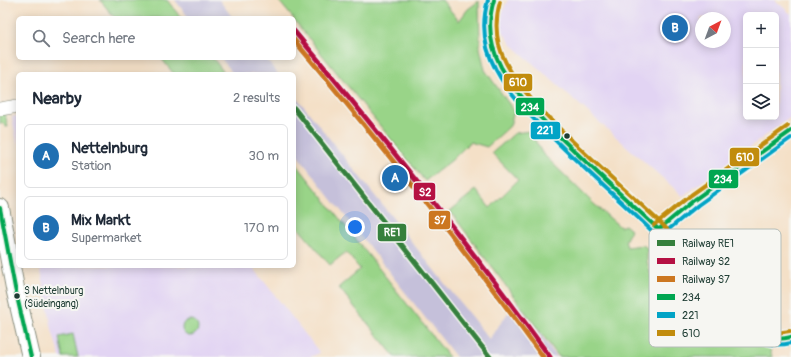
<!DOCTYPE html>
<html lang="en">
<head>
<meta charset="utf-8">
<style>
	:root { --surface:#fff; --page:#f2f2f3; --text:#1f2937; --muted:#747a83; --line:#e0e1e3; --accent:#1f6fb2 }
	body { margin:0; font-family:Pangolin,sans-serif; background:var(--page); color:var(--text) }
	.controls { position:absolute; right:12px; top:12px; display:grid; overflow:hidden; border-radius:6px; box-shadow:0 2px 10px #0003 }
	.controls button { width:36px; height:36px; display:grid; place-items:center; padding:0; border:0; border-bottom:1px solid var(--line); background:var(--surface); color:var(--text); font:20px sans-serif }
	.compass { position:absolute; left:695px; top:12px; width:36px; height:36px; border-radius:50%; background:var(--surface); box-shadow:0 2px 10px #0003; rotate:41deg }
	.you { position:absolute; left:355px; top:227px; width:14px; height:14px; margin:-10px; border:3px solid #fff; border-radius:50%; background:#1a73e8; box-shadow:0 0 0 6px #1a73e833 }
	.badge { display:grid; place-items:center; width:26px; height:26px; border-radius:50%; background:var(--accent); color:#fff; font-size:13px; font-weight:700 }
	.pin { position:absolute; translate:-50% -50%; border:2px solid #fff; box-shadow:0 1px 4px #0006 }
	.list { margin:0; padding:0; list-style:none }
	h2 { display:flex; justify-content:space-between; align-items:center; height:52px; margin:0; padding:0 16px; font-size:17px }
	h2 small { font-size:13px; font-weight:400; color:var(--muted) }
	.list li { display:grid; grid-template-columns:26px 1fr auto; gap:12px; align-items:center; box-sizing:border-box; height:64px; margin:0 8px 8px; padding:0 8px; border:1px solid var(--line); border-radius:6px }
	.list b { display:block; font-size:15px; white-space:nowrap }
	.list p { margin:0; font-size:13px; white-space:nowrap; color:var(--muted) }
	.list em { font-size:13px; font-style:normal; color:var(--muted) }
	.icon { flex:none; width:22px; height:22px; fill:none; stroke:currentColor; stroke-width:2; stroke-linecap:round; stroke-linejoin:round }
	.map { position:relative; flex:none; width:791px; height:357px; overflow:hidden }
	.search { position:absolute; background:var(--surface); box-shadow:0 2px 10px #0003; left:16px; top:16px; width:280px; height:44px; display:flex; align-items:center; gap:10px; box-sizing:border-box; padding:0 14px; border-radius:6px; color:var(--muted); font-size:15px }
	.panel { position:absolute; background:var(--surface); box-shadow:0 2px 10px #0003; left:16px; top:72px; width:280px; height:196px; border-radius:6px }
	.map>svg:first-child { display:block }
	.built { fill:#e2d4f3; fill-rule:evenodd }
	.industrial { fill:#c5c0da }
	.green { fill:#99d488; stroke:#5c885e }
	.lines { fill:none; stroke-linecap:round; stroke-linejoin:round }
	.street-casing { stroke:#8a8e7e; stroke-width:14 }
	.secondary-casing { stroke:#8a8e7e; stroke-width:20 }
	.street { stroke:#fff; stroke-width:13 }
	.secondary { stroke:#fff; stroke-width:18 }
	.bus-1-casing { stroke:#f6f6f2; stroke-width:7 }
	.bus-2-casing { stroke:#f6f6f2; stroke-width:7 }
	.bus-3-casing { stroke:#f6f6f2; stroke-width:7 }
	.bus-1 { stroke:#00a651; stroke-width:4 }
	.bus-2 { stroke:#02a4c6; stroke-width:4 }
	.bus-3 { stroke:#c18c0d; stroke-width:4 }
	.rail-1-casing { stroke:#f6f6f2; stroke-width:8 }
	.rail-2-casing { stroke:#f6f6f2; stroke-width:8 }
	.rail-3-casing { stroke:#f6f6f2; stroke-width:8 }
	.rail-1 { stroke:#36803d; stroke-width:5 }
	.rail-2 { stroke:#b51143; stroke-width:5 }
	.rail-3 { stroke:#cc7720; stroke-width:5 }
	.bus-dot { fill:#1f3d34; stroke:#f6f6f2; stroke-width:1.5 }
	.labels { text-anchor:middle; stroke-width:4; stroke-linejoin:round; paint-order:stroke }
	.bus-label { font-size:10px; fill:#1f3d34; stroke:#f6f6f2; text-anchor:start }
	.key { fill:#f6f6f2; stroke:#b6beb9; stroke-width:1 }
	.key-label { font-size:11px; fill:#1f3d34 }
	.line-badge { stroke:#f6f6f2; stroke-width:1.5 }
	.badge-label { font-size:11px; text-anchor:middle; font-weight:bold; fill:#fff }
</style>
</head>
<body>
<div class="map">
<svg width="791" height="357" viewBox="0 0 791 357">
	<rect width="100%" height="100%" fill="#f6f6f2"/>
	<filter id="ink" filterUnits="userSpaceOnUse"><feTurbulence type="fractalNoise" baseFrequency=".025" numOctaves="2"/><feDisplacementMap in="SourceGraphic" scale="8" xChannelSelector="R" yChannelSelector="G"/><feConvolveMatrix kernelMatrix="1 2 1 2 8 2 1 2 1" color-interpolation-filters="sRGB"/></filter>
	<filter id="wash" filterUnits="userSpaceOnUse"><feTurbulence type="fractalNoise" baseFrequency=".012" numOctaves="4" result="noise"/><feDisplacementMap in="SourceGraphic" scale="16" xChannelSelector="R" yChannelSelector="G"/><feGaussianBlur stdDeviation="0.9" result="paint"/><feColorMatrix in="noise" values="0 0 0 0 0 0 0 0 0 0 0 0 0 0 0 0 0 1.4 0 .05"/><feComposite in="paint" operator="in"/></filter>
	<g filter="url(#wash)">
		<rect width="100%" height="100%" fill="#f4e0c7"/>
		<g class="built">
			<path d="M 508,0 L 775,0 L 791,14 L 791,117 L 683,196 L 512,45 L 497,23 ZM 746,15 L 776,15 L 776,117 L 746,117 ZM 701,18 L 725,18 L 725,42 L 701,42 Z"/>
			<polygon points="18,116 18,147 12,117"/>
			<polygon points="40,266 252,266 320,353 310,357 60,357 52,330"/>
		</g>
		<g class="industrial">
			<polygon points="175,0 219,0 233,18 189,18"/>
			<polygon points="221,58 265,58 278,74 233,74"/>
			<polygon points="294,94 489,339 516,302 557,357 456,357 294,151"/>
		</g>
		<g class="green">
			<polygon points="100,0 167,0 181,18 115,18"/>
			<polygon points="278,0 442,0 459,21 468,9 479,1 480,48 485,70 514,111 510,126 487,147 470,142 452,160 425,181 294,20 294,18 293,18"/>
			<polygon points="161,58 213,58 225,74 174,74"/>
			<polygon points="5,114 8,127 6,127 2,123 0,124 0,115"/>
			<polygon points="530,131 542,153 594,204 620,227 625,225 631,230 625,241 627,247 643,245 647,248 647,261 650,273 665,303 684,324 713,340 769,345 772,357 559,357 450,211 476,190 490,208 518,180 492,153 515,133"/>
			<polygon points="294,161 449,357 395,357 340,289 339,287 360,269 346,252 330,265 294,223"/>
			<circle cx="190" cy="328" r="8"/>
			<polygon points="73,334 78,357 63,357 59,337"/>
		</g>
	</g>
	<g filter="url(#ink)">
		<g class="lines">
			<g class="street-casing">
				<g id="street">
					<path d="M 494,0 C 486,22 490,46 501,67 C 517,96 543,120 566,143 C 596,171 626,199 657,228 C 670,240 680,256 692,269 C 713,292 737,313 760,334 C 770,339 780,340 791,337"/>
					<polyline points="0,109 18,106"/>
					<polyline points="658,230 694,200 791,131"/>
				</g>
			</g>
			<g class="secondary-casing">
				<polyline id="secondary" points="0,208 15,288 31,357"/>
			</g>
			<use href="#street" class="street"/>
			<use href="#secondary" class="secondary"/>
			<g class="bus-1-casing">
				<g id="bus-1">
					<path d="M 494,0 C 487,23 490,46 501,67 C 515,92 535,113 555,132 C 588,165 623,196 657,228 C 670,240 680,256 692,269 C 713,292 737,313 760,334 C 770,339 780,340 791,337"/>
					<polyline points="0,208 15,288 31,357"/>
					<polyline points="658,230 694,200 791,131"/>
				</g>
			</g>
			<g class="bus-2-casing">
				<g id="bus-2">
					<path d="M 488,0 C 481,24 484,48 496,70 C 510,96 531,117 552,137 C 585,170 620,200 653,232 C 666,245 676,260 688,274 C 709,297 733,317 756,338 C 767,345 779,346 791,343"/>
					<polyline points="662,235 698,205 791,138"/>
				</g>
			</g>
			<g class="bus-3-casing">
				<g id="bus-3">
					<path d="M 500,2 C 494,23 496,44 506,63 C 519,88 540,109 560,129 C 593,162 628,192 662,224 C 675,237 685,253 697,266 C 718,288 741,308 763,329 L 776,333 L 790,331"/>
					<polyline points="654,225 691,195 788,126"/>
				</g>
			</g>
			<use href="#bus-1" class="bus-1"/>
			<use href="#bus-2" class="bus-2"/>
			<use href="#bus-3" class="bus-3"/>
			<g class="rail-1-casing">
				<polyline id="rail-1" points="294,108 490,357"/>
			</g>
			<g class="rail-2-casing">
				<path id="rail-2" d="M 294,31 C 383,137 469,245 550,357"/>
			</g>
			<g class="rail-3-casing">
				<path id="rail-3" d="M 294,40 C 380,143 464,248 543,357"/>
			</g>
			<use href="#rail-1" class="rail-1"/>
			<use href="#rail-2" class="rail-2"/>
			<use href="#rail-3" class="rail-3"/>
		</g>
	</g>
	<g class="bus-dot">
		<circle cx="567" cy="136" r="3.5"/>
		<circle cx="17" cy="296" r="3.5"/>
	</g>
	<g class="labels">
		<g class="bus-label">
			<text x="24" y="294">S Nettelnburg<tspan x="24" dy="13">(Südeingang)</tspan></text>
		</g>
	</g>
	<rect x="649" y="229" width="132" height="118" rx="6" class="key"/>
	<rect x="657" y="240" width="18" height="6" fill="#36803d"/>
	<rect x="657" y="258" width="18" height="6" fill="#b51143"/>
	<rect x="657" y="276" width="18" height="6" fill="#cc7720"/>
	<rect x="657" y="294" width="18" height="6" fill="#00a651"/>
	<rect x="657" y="312" width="18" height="6" fill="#02a4c6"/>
	<rect x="657" y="330" width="18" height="6" fill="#c18c0d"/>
	<g class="key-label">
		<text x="682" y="247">Railway RE1</text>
		<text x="682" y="265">Railway S2</text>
		<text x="682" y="283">Railway S7</text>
		<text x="682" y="301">234</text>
		<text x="682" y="319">221</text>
		<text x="682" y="337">610</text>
	</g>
	<g class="line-badge">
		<rect x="503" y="73" width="30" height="19" rx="4" fill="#c18c0d"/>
		<rect x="515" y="97" width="30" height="19" rx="4" fill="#00a651"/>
		<rect x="530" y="121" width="31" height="19" rx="4" fill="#02a4c6"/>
		<rect x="729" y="147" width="31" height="20" rx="4" fill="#c18c0d"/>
		<rect x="708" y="169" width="31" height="20" rx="4" fill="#00a651"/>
		<rect x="413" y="182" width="23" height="19" rx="4" fill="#b51143"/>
		<rect x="428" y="210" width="23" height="20" rx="4" fill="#cc7720"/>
		<rect x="377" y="223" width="30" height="19" rx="4" fill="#36803d"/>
	</g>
	<g class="badge-label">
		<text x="518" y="86">610</text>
		<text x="530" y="111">234</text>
		<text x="545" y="134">221</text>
		<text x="745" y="161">610</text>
		<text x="723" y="183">234</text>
		<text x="425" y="196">S2</text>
		<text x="440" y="224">S7</text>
		<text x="392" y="236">RE1</text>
	</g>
</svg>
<div class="controls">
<button>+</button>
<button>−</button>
<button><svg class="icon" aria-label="layers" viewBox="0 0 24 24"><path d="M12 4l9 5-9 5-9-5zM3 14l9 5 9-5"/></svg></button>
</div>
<svg class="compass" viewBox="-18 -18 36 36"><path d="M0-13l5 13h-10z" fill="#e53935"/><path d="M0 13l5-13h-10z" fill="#747a83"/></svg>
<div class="you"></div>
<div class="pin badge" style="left:395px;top:178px">A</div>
<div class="pin badge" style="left:675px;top:28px">B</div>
<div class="search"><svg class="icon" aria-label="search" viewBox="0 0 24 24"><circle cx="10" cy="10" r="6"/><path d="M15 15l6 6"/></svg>Search here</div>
<section class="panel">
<h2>Nearby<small>2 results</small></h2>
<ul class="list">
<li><span class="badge">A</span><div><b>Nettelnburg</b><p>Station</p></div><em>30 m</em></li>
<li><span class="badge">B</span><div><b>Mix Markt</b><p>Supermarket</p></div><em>170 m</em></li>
</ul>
</section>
</div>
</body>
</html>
